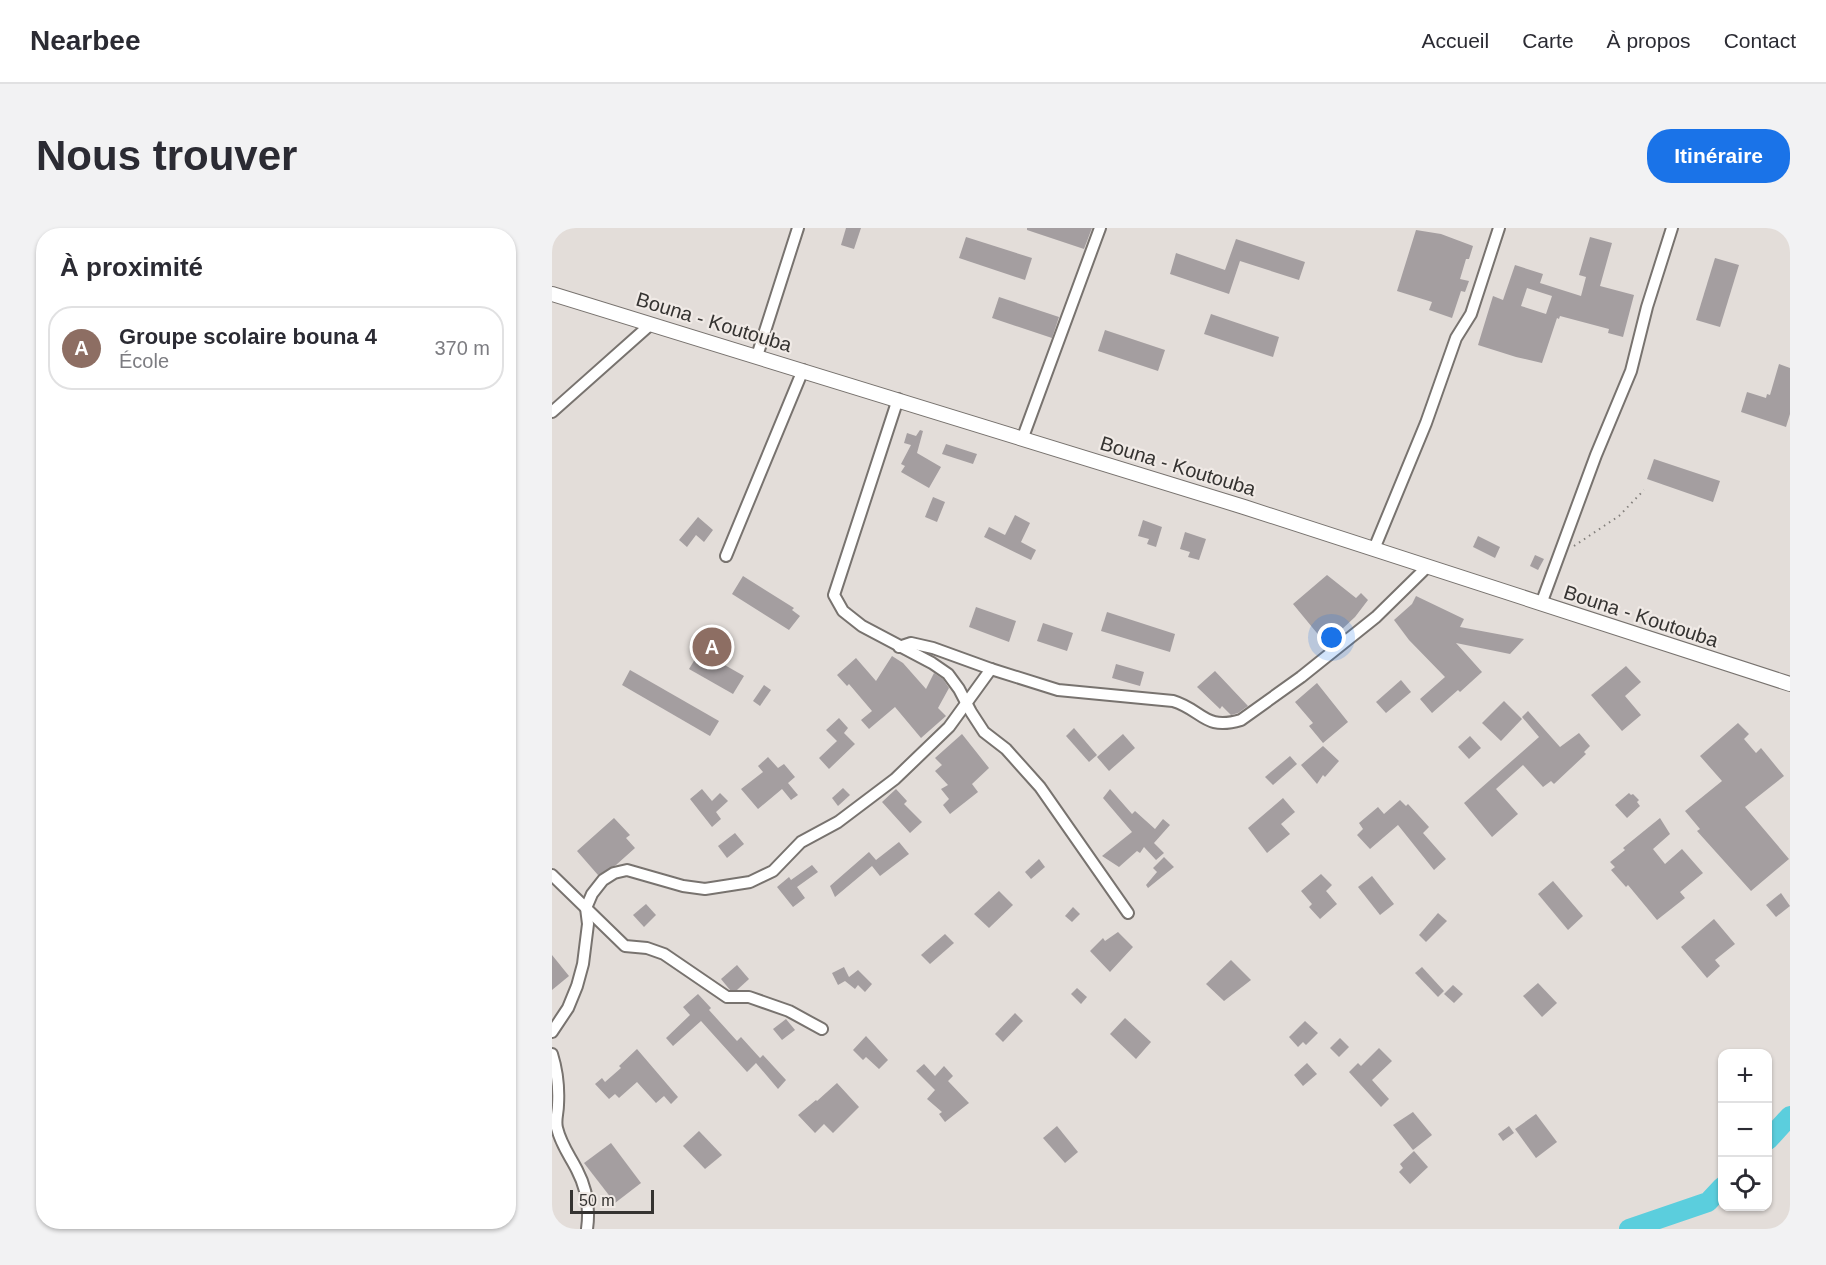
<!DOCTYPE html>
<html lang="fr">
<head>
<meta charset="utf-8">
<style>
	:root { --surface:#fff; --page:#f2f2f3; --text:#2b2b33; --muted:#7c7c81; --line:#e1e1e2; --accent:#1a73e8 }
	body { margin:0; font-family:Helvetica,sans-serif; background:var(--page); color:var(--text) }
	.controls { position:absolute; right:18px; bottom:18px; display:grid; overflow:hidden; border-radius:12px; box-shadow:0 2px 4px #0004 }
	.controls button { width:54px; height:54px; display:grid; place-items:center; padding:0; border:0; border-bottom:2px solid var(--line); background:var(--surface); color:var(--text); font:30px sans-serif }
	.scale { position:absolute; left:18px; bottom:15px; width:84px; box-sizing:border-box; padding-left:6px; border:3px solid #353331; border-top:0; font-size:16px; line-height:21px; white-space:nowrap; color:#353331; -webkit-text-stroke:4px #f0eae6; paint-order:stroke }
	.you { position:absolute; left:780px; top:410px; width:21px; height:21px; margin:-15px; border:4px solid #fff; border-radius:50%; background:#1a73e8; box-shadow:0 0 0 9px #1a73e833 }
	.badge { display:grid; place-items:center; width:39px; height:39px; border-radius:50%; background:var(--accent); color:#fff; font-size:20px; font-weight:700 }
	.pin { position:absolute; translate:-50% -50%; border:3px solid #fff; box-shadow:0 2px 6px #0006 }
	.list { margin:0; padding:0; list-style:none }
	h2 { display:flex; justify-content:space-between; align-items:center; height:78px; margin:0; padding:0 24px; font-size:26px }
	h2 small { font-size:20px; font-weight:400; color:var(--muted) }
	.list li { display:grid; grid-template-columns:39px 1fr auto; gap:18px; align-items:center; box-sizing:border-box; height:84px; margin:0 12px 12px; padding:0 12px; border:2px solid var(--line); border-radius:24px }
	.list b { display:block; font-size:22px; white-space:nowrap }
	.list p { margin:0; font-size:20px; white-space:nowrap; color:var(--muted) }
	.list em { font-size:20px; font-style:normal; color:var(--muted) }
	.icon { flex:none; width:33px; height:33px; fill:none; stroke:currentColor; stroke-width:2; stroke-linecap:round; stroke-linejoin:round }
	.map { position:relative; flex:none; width:1238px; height:1001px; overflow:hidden; border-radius:24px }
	header { display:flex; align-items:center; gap:36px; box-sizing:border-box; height:84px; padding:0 30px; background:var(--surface); border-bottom:2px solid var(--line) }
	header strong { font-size:28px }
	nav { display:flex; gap:33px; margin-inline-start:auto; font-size:21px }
	.intro { display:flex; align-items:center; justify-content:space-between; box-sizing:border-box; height:144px; padding:0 36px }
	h1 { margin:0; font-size:42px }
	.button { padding:15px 27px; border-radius:24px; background:var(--accent); color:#fff; font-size:21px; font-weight:700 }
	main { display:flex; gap:36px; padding:0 36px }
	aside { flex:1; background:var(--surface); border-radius:24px; box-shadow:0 2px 4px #0004 }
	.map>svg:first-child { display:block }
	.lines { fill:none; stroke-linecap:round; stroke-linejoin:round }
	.river { stroke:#5bcedd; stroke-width:20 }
	.building { fill:#a49ea0; fill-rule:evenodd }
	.minor-casing { stroke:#78736f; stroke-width:14 }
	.major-casing { stroke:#78736f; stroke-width:16 }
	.path { stroke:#84807d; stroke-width:2; stroke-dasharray:1.5 4.5; stroke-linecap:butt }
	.minor { stroke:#fff; stroke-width:10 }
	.major { stroke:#fff; stroke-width:14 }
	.labels { text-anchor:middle; stroke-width:4.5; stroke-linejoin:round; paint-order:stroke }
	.street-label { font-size:20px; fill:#353331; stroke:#f0eae6 }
</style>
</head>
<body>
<header>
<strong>Nearbee</strong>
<nav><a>Accueil</a><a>Carte</a><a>À propos</a><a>Contact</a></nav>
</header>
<div class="intro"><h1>Nous trouver</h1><a class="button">Itinéraire</a></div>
<main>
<aside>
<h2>À proximité<small></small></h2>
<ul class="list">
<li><span class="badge" style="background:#8d6e63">A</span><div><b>Groupe scolaire bouna 4</b><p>École</p></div><em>370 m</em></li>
</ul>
</aside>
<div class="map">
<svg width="1238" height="1001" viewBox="0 0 1238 1001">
	<rect width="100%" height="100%" fill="#e3ddd9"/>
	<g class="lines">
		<g class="river">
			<polyline points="1216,912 1238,888"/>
			<polyline points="1077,1001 1156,974 1170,959"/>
		</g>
	</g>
	<g class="building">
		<polygon points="294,0 309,0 302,21 289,17"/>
		<polygon points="475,0 540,0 532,21 475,2"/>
		<polygon points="864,2 889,6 921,18 917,31 914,31 908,51 917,53 913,64 909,63 900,90 877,82 880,74 845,63"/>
		<polygon points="414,9 480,30 473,52 407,30"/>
		<path d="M 1038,9 L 1060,15 L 1048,58 L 1082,67 L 1071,109 L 1056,105 L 1057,101 L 1008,88 L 1007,91 L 1005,90 L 990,135 L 964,129 L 926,117 L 941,68 L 951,72 L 963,37 L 991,46 L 988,55 L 1029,68 L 1034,49 L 1027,47 ZM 975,60 L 1000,68 L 994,86 L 969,78 Z"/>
		<polygon points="684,11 753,34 747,52 688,33 677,66 618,46 624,25 673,42"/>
		<polygon points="1163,30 1187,37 1168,99 1144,92"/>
		<polygon points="447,69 507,89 500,110 440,90"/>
		<polygon points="659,86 727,109 721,129 652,106"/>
		<polygon points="553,102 613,122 606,143 546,123"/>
		<polygon points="1227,136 1238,140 1238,186 1234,199 1189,184 1195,164 1214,170 1215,166 1218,167"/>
		<polygon points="368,202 371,203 365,225 389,239 377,260 349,244 353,238 349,236 359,217 352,215 355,205 364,208"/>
		<polygon points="394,216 425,226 421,236 390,226"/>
		<polygon points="1102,231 1168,253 1161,274 1095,251"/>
		<polygon points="381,269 393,274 385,294 373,289"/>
		<polygon points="463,287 478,295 469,314 484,322 479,332 432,309 437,299 453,307"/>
		<polygon points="146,289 161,302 152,314 144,307 135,319 127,312"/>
		<polygon points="591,292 610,299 604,319 595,316 597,311 586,308"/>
		<polygon points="633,304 654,311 647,332 636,329 638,324 628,321"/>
		<polygon points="926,308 948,319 943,330 921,319"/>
		<polygon points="983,327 992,331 986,342 978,338"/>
		<polygon points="775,347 804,370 809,365 816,372 803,389 774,416 741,376"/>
		<polygon points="191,348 242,380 240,382 248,388 237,402 180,366"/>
		<polygon points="864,368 912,391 908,399 972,411 958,426 904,415 930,444 908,464 906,462 880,485 868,471 893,449 857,412 842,392 860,376"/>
		<polygon points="424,379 464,393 457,414 417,399"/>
		<polygon points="555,384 623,406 618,424 549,403"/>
		<polygon points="491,395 521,405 515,423 485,413"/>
		<polygon points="148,423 192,448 181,466 137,441"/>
		<polygon points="340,428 351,435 374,461 382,445 391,451 397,460 386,480 394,488 369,510 343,479 317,501 309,492 320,483 297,456 295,458 285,447 304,430 324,453"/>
		<polygon points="564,436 592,444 588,458 560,450"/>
		<polygon points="1074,438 1089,454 1073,468 1089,487 1070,503 1039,467"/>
		<polygon points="78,442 167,493 158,508 70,457"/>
		<polygon points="663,443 696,478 686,485 679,487 670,478 668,481 645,459"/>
		<polygon points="849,452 859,464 834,485 824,474"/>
		<polygon points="765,455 796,494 771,515 757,498 761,495 743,474"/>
		<polygon points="212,457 219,462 208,478 201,473"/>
		<polygon points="952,473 970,491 949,513 930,495"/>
		<polygon points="976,483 1008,519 1027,505 1038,518 1032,524 1034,526 1002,556 999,553 991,559 971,537 944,561 966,586 940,609 912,575 987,509 970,489"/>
		<polygon points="287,490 296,500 292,505 303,516 277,541 267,530 285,513 274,502"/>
		<polygon points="1186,495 1197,506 1192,511 1204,525 1209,520 1232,548 1193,579 1237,631 1199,663 1145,603 1148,601 1133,583 1170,553 1148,528"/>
		<polygon points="522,500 545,527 537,534 514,508"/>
		<polygon points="410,506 437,540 420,556 426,564 398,586 391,577 397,571 389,561 396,557 383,543 390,537 383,530"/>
		<polygon points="571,506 583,520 557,543 545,529"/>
		<polygon points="918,508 929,520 917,531 906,519"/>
		<polygon points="771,518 787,533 773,549 771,547 765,556 749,537"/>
		<polygon points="738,528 745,536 721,557 713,549"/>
		<polygon points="216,529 226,540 232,536 243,549 236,555 246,567 239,572 230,561 206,581 189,561 211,544 206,538"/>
		<polygon points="291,560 298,567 286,578 280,570"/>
		<polygon points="150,561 160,573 168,565 176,573 164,584 169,591 160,599 138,571"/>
		<polygon points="344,561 355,573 352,576 370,594 358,605 330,574"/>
		<polygon points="558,561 580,586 583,583 603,601 611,591 618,597 602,615 612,625 604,632 592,619 588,625 585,623 567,639 550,628 580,604 551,570"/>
		<polygon points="1077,565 1079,567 1081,566 1087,572 1085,574 1088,578 1075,590 1063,577"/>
		<polygon points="731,570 743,584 729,596 738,606 715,625 696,600"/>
		<polygon points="848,572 854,578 856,576 877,599 871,605 894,631 882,642 846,597 818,621 805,607 811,601 807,595 826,579 832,586"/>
		<polygon points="62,590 78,607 74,610 83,620 64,637 46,647 25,623"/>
		<polygon points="1108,590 1118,606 1101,621 1113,636 1130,621 1151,645 1128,664 1133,670 1105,692 1076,657 1074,659 1059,642 1063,639 1058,634 1073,622 1071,620"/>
		<polygon points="183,605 192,616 175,630 166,618"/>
		<polygon points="347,614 357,626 328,648 320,638 283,669 278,658 317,624 324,632"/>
		<polygon points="612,629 622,639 596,660 594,657 605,644 601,640"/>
		<polygon points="487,631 493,639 479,651 473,644"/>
		<polygon points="260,637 266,644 245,659 253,670 241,679 225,659 237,649 239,652"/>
		<polygon points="769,646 780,657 774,663 785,676 768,691 757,679 760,676 749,663"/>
		<polygon points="820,648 842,676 828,687 806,659"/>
		<polygon points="1001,653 1031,688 1016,702 986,666"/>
		<polygon points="447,663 461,677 437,700 422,686"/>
		<polygon points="1229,665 1238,678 1224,689 1214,677"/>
		<polygon points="94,676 104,687 92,699 81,687"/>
		<polygon points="521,679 528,686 520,694 513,688"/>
		<polygon points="886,685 895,693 874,714 867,707"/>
		<polygon points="1162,691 1183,716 1163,732 1168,738 1155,750 1129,719"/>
		<polygon points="566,704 581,719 558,744 538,723 551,710 553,713"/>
		<polygon points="393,706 402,715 378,736 369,727"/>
		<polygon points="0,727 17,748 0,762"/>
		<polygon points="679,732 699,752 672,773 654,756"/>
		<polygon points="185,737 197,751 185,762 178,762 169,751"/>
		<polygon points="292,739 297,749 306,742 320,756 313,764 306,757 303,761 293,753 286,757 280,745"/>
		<polygon points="870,739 892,763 886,769 863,745"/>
		<polygon points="986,755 1005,775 990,789 971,768"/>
		<polygon points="901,757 911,766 902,775 892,766"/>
		<polygon points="525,760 535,769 529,776 519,766"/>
		<polygon points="146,766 159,780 157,782 185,813 189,809 208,830 211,827 234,852 226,861 204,835 195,844 149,793 121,818 114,810 138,787 131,779"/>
		<polygon points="463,785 471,793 451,814 443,806"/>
		<polygon points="573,790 599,814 584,831 558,806"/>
		<polygon points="234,791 243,802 230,812 221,801"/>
		<polygon points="753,793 766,805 754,817 751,814 746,819 737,809"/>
		<polygon points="314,808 336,832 327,841 314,829 311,832 301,822"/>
		<polygon points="788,810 797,819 787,829 778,820"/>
		<polygon points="827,820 840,833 820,852 837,871 829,879 797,844 806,835 809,838"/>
		<polygon points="85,821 126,869 119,876 112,868 104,875 85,854 67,870 63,866 57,871 43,856 50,850 53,854 69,840 67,838"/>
		<polygon points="755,835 765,846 751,858 742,847"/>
		<polygon points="372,836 383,848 392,838 401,848 396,853 417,875 393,894 387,886 390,884 375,871 383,862 364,843"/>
		<polygon points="285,855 307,879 281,905 272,896 263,905 246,887 264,872 265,873"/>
		<polygon points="861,884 880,907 861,922 841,897"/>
		<polygon points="984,886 1005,914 984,930 963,901"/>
		<polygon points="505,898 526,924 513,935 491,910"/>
		<polygon points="957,898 962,905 951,913 946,906"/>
		<polygon points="147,903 170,927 153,941 131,918"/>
		<polygon points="59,915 89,955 63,975 32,935"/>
		<polygon points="862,923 876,939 858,956 847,944 851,940 848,936"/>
	</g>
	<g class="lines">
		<g class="minor-casing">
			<g id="minor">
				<polyline points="205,128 246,0"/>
				<polyline points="346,171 282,367 291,383 310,398 380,435 396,446 407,461 419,484 432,504 454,521 488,559 576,685"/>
				<polyline points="0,184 99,96"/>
				<polyline points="471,209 548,0"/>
				<polyline points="822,321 874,195 904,110 919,86 947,0"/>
				<polyline points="174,328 251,142"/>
				<polyline points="989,376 1044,227 1079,143 1095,79 1120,0"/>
				<path d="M 347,419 L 359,415 L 381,420 L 439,441 L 506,462 L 621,473 C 651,482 652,503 689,492 L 749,449 L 824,389 L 875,339"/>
				<polyline points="0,647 73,718 95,720 112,726 175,769 197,769 237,783 270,801"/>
				<polyline points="0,804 16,780 25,758 31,736 36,696 34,680 40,666 51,652 62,645 75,642 131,658 153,661 198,654 221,643 249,614 286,594 343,551 397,499 439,441"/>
				<path d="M 0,826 C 5,842 7,860 6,877 C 6,885 3,892 5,900 C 9,917 18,928 25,942 C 35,961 38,980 35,1001"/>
			</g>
		</g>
		<g class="major-casing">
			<polyline id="major" points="0,66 692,279 1238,456"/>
		</g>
		<polyline class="path" points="1022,318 1067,288 1092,262"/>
		<use href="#minor" class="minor"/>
		<use href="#major" class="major"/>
	</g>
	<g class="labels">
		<g class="street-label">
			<text transform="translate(162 94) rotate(17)" y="7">Bouna - Koutouba</text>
			<text transform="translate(626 238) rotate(17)" y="7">Bouna - Koutouba</text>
			<text transform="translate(1089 388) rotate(18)" y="7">Bouna - Koutouba</text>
		</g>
	</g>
</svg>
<div class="controls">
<button>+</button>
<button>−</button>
<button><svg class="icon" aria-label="locate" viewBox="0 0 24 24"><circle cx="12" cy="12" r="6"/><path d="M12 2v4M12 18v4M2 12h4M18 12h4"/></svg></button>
</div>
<div class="scale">50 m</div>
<div class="you"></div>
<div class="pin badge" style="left:160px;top:419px;background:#8d6e63">A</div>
</div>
</main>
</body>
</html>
